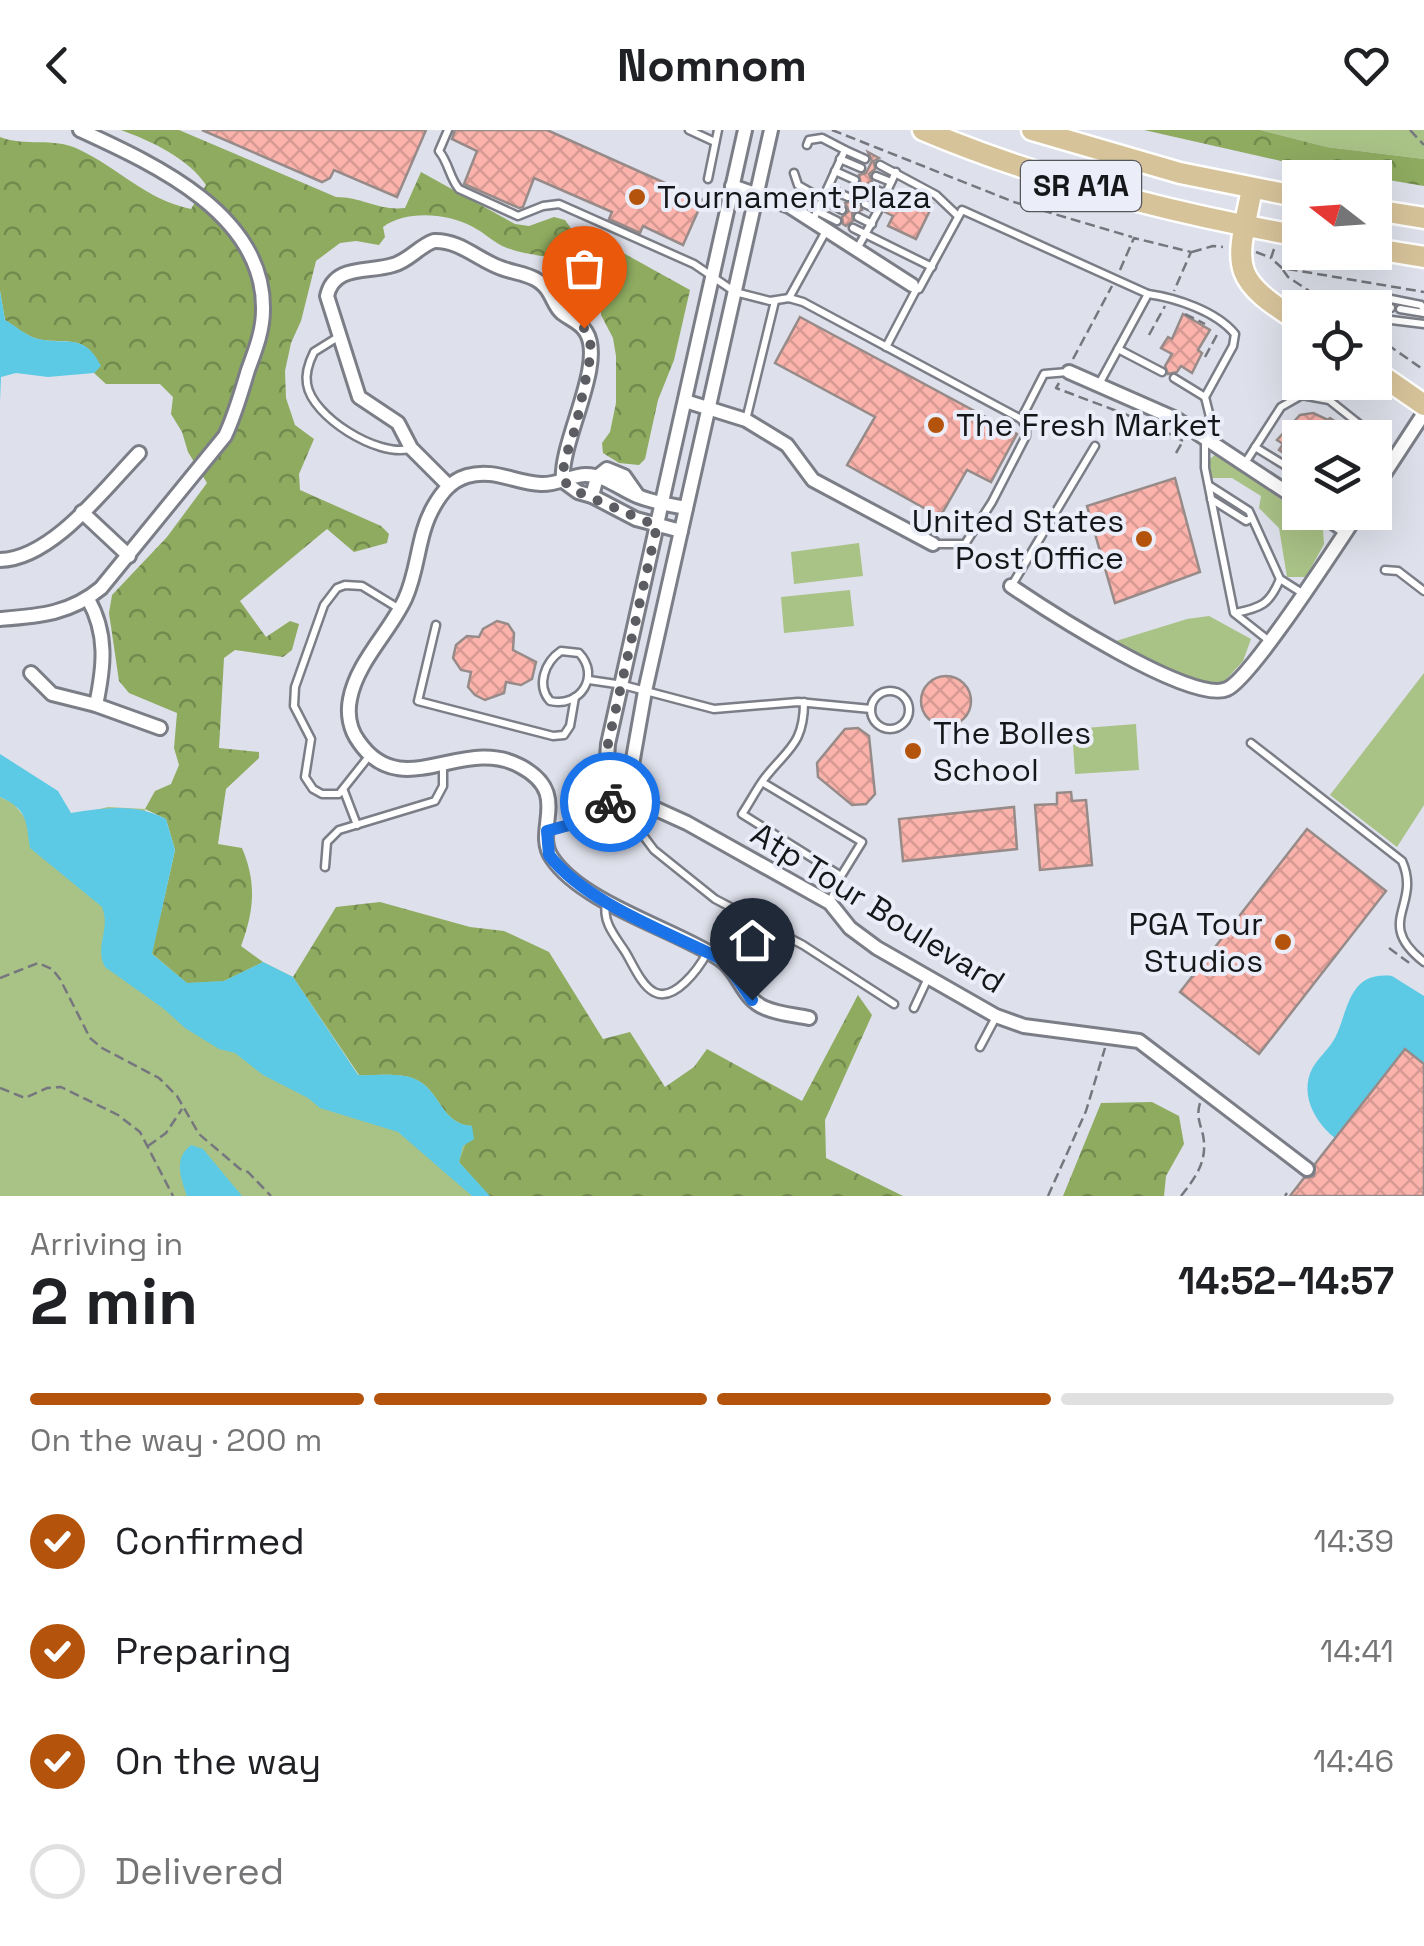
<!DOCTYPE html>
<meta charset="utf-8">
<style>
body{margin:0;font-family:"Space Grotesk",sans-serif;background:#f2f2f2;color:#202124;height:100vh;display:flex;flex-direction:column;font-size:38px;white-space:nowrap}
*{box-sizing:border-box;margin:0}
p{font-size:32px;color:#757577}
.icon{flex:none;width:55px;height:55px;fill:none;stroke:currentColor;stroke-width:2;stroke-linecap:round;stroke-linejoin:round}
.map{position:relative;height:1066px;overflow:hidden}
.side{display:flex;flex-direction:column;background:#fff;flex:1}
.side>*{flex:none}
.needle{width:65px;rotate:287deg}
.buttons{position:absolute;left:1282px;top:30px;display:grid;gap:20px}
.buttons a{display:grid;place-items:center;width:110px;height:110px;border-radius:0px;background:#fff;box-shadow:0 10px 40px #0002;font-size:50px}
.pin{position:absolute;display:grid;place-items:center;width:85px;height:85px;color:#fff;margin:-102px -42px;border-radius:50% 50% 50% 0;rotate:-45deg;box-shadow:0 0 10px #0007}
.pin .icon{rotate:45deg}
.courier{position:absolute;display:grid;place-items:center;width:100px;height:100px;margin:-50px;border:8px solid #1a73e8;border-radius:50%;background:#fff;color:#222;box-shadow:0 2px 12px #0007}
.headline em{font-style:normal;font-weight:700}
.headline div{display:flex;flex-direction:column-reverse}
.headline{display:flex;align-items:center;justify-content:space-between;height:170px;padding:0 30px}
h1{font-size:65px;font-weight:700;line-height:75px}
.bar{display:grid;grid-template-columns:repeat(4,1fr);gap:15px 10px;align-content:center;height:120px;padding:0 30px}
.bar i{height:12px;border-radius:8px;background:#e0e0e0}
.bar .selected{background:#b3530c}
.bar p{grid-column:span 4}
ol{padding:0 30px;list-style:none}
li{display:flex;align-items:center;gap:30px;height:110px}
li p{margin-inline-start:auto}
li .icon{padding:10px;border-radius:50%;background:#b3530c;color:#fff;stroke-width:4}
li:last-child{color:#757577}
li i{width:55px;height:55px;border:5px solid #e0e0e0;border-radius:50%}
header{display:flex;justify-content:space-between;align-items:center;height:130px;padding:0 30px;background:#fff;font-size:45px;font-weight:700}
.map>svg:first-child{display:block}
</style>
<header><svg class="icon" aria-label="back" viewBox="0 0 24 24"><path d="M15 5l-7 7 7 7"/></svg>Nomnom<svg class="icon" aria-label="heart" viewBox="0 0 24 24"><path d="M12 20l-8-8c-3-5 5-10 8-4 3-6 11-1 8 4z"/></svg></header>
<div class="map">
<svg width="1424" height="1066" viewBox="0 0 1424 1066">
<defs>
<pattern id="forest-crowns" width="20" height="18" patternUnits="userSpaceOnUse" patternTransform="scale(2.5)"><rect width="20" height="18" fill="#8eab60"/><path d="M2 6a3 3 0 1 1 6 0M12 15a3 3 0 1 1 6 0" fill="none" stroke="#738a4e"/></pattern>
<pattern id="building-cross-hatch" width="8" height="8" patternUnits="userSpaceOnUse" patternTransform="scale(2.5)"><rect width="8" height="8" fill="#fbb3ab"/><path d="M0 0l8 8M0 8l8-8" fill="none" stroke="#d69993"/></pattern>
</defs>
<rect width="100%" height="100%" fill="#dee0eb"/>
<g fill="#a9c286">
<polygon points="1260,0 1424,0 1424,29 1327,17"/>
<polygon points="1216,324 1323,399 1324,414 1306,447 1287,447 1279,398 1259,378 1261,366 1232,348 1203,348 1205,333"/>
<polygon points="859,413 863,446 794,454 791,422"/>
<polygon points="850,460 854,496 784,503 781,467"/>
<path d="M1209,486L1251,509L1243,531L1223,553C1175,558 1155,537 1116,511L1187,489Z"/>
<polygon points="1424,543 1424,675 1397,717 1330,665"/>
<polygon points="1136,594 1139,640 1075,644 1072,599"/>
<path d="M0,667L13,673L31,695L108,677L145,679L162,769L159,802L224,851L263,832L293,847L358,945C375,946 402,942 417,950C441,962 441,994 472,996L474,1009L459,1032L490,1066H0Z"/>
</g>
<g fill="url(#forest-crowns)">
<path d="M121,0H179L336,67C363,67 378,81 405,78L421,42L515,94L529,96L554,87L565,90L578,108L616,119L690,160L674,230L658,270L645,329L639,335L619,333L603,323L602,313L610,302L616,273V226L613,208L601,185L599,140C569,125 536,129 507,118C494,113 485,103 473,97C447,83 406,80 383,97L385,107L379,115L356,111L340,113L316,131L301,191L291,213L285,241L286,268L295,295L314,309L299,344L300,360L381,396L389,404L387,413L354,422L327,399L240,471L266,507L290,491L299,494L292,520L283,527L235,520L224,528L219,618L259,622V628L226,659L218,714L242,718C257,753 254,781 241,816L263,832L224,851L187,853L152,823L175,720L166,689L145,679L155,661L171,654L179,635L174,618L177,583L129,563L119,551L109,483L112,465L167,407L207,353L188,322L182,302L171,284L173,267L160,254H106L94,243L100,235C82,199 61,218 32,207C23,203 13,195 5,190L0,161V7C26,17 53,7 78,19C119,38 146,70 191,79L206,55C188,28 151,11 121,0Z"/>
<polygon points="1144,0 1260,0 1327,17 1424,29 1424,56 1299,35"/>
<path d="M380,772L470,797L504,801L549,822L603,909L630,902L665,957L694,937L707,919L802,971L858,865L872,885L825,990L826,1028L903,1066H489L459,1032L472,996C441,994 441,962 417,950C402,942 375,946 359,945L293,847L336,777Z"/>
<polygon points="1152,972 1179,986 1184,1014 1166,1046 1164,1066 1063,1066 1101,973"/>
</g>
<g fill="#5dcae5">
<path d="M0,161L5,190C14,195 23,203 32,207C62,218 83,199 101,236L94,243L48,247L16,243L1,247L0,271Z"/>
<path d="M0,624L58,661L71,683C105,678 134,673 166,689L175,720L152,824L187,853L224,851L263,832L293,847L358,945C375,946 402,942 417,950C441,962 441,994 472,996L474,1009L463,1016L459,1032L490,1066H472L398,1002L320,978L308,968L263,945L235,923L219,919L185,898L164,879L105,837C94,817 111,799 102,777L30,718C26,692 28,679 0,667Z"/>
<path d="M1392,846L1424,866V934L1405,920L1335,1008C1316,993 1299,965 1312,939C1318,928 1329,919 1335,908C1349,880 1348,841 1392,846Z"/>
<path d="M191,1015L203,1019L242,1066H187C181,1048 173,1029 191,1015Z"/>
</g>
<g fill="url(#building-cross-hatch)" stroke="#978b89" stroke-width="2.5">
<polygon points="202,0 426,0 397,67 334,40 330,48 322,52"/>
<polygon points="455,0 547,0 703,70 683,115 643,96 640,103 609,89 612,82 534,48 523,77 519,78 464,54 477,21 452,9"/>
<polygon points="868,22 879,28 874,31 875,39 869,44 872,51 865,56 867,63 883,72 891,68 900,72 905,61 933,74 916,109 888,96 893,86 885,82 883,74 867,67 859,70 862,80 852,83 853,91 846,96 843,94 842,87 849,81 845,73 855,69 851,61 852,56 861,54 859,45 866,43 872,31"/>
<polygon points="1183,184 1210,200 1198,220 1202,223 1192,243 1181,236 1177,242 1168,244 1165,236 1172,224 1161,218 1168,207 1172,209"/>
<polygon points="800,187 1017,304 991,352 967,340 940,387 847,335 875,287 775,233"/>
<polygon points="1313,283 1328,290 1330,288 1345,298 1351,308 1300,308 1300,351 1288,343 1293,337 1291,328 1279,320 1283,314 1277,310 1300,285"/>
<polygon points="1175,348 1200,442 1115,473 1087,376"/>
<polygon points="497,491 508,494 514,503 513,520 536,532 532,549 521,555 506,552 504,563 485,570 475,565 468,557 471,542 461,540 453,528 456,515 467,506 479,507 483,499"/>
<circle cx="946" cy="571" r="25"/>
<polygon points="858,598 869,606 875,664 866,674 852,675 818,647 817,633 845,599"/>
<polygon points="1071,662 1072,671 1086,670 1092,735 1040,740 1035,675 1057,674 1057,663"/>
<polygon points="1014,677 1017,719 903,731 899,689"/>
<polygon points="1307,699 1386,761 1259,924 1180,862"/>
<polygon points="1405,919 1424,934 1424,1066 1290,1066 1304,1048 1314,1046 1315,1034"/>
</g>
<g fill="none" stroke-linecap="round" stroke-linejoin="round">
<g stroke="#7c7e87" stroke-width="11">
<g id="lane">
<path d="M448,0L439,21C449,33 449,47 459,59L518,86L543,76L559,74L694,134L735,162L770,171L789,168L803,172L1021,289L1044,244L1068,242"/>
<polyline points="689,0 715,12"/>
<polyline points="807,15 809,10 822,8 845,20"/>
<polyline points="840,29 861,38"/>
<polyline points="880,35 936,65 958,86"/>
<polyline points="835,41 855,50"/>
<polyline points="794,43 798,55 842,80"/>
<polyline points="876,46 891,52"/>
<polyline points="708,49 718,0"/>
<polyline points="828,58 848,67"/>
<polyline points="872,58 886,64"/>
<polyline points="885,65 896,42"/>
<polyline points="865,74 878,80"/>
<polyline points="817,81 837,91"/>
<polyline points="858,87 872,94"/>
<polyline points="813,90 845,20 865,29"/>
<polyline points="853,98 932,137"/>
<polyline points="857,119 879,79"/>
<polyline points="919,159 962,80 1148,164 1098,256"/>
<path d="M1148,164C1176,168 1216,181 1235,204L1233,216L1205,267L1211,291L1205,306V338L1234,483L1268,510"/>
<polyline points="789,168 826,101"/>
<polyline points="1375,176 1391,178"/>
<polyline points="1375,179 1381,167 1421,175 1424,180"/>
<polyline points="1400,179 1424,183"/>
<polyline points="1375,188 1424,194"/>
<path d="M338,207L314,222C309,232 305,243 307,254C312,287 378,327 409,319"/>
<polyline points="886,217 917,158"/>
<polyline points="1118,219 1162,242"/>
<polyline points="1174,248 1205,267"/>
<polyline points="746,290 775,171"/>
<polyline points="1255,317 1286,336"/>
<polyline points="1245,333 1281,277 1302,265 1329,270 1368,301 1370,308"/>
<polyline points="1210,356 1249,381 1280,449 1302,463"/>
<polyline points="1211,369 1246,391 1252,388"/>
<polyline points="934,414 965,414 992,372 1026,306 1026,296 1021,289"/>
<polyline points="1385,440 1398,441 1424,461"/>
<polyline points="1012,455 1095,316"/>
<path d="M1235,483C1261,478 1270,474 1280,449"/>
<polyline points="436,495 418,571 553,606 564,605 570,596 575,567"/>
<path d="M561,521L579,523C601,546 580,578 550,571C536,555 545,532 561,521Z"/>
<polyline points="589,550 623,555 714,579 798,572 871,579"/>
<circle cx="890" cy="580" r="19"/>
<path d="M1251,613L1402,731C1422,776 1373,792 1424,832"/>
<polyline points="370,625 339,664 322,664 313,659 305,647 311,609 294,576 295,557 324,475 337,458 345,455 362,456 398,478"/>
<path d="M762,652L862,712L841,746L742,684C750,672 756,660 764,649C787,619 804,615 804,572"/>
<polyline points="344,661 357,695"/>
<polyline points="547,701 624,680 654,720 715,769 803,815 894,874"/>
<polyline points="325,737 327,712 339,700 435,671 443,656 443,633"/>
<polyline points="830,772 841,746"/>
<path d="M606,773C602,793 616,807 626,823C633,835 642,856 654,862C674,873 699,838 707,823"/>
<polyline points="914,878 928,848"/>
<polyline points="980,917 996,887"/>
</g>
</g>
<g stroke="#7c7e87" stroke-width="18">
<g id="street">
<polyline points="732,56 789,76 912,155"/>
<polyline points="1069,242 1176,289 1300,371"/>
<polyline points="685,271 746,290 787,315 813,350 933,414"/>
<polyline points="563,351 578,362 592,366 636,389 681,401"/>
<path d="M449,356L411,318L398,293L359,267L327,166C334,134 368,143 393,135C409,131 419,116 434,111C461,110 480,132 504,139C522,145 540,145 550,164C554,171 556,178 562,183C571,190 580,192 586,202C606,234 559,313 563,351"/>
<polyline points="1375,358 1424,283"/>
<polyline points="592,366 597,347 607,339 624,346 638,366"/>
<path d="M686,378C669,375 651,372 635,365C619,358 604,345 586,345C571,345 557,355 541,354C515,353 494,338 467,346C451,351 442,362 434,376C417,405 419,439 405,469C389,503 357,532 350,569C347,584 350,600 359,612C402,674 463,605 520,636C573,664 532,699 552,728C583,774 675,799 720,829C740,842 741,868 765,878C779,884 795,885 809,888"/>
<polyline points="82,382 129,426"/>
<polyline points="1318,382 1346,401"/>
<path d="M0,430C52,429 105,358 139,323"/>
<path d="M1011,456C1045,479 1192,575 1227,559C1251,549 1338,413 1359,382"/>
<path d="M88,469C108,504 104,537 96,575"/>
<path d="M0,489C39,486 70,484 101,458L225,306C235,285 241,263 248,240C255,221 263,201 263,180C265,84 154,34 80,0"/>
<polyline points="31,543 52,564 96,575 160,598"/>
<polyline points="624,680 636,674 645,674 687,693 830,773 850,798 877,818 996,886 1024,896 1139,911 1307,1039"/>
<polyline points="624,680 614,677 605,657 608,614 745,0"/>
<polyline points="624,680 645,561 771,0"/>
</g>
</g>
<g stroke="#fff" stroke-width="25">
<g id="primary">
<path d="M923,0C1044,51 1171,83 1300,106"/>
<polyline points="1032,0 1180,43 1300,67"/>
<path d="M1252,59C1236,138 1228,147 1300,192"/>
<polyline points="1375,80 1424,88"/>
<polyline points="1375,119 1424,127"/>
<polyline points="1375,241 1424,275"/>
</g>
</g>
<g stroke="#76777e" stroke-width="2.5" stroke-dasharray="10 5" stroke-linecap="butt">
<polyline points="832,0 1014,72 1132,107"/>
<polyline points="1410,0 1424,15"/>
<polyline points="1274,119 1271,128 1282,138 1424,162"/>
<polyline points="1192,122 1213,116 1223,117"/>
<polyline points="1256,122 1271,128"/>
<polyline points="1120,140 1134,108 1191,122 1174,161"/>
<polyline points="1283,140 1288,147 1335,178"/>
<polyline points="1185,184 1205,194"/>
<polyline points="1149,205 1165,176"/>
<polyline points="1375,206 1424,240"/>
<polyline points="1205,227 1218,203"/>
<polyline points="1073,229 1112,156"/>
<polyline points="1059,253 1056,258 1151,294 1183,311"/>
<polyline points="1176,323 1183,311"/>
<polyline points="1389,818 1412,835"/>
<polyline points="0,848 38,833 52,839 60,849 90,908 102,918 159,948 177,966 199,1004 240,1039 248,1042 271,1066"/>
<polyline points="0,958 25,968 47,958 61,957 118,985 140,1002 173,1066"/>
<polyline points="148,1016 166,1003 182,979"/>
<polyline points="1048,1066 1086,981 1105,918"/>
<path d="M1181,1066C1196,1047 1208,1031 1203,1005C1200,993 1196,986 1200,973"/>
<polyline points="1285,1066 1287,1063"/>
</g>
<use href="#lane" stroke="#fff" stroke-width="6"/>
<use href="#street" stroke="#fff" stroke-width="12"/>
<use href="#primary" stroke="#d7c39a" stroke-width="20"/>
</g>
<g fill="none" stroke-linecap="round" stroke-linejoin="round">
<path stroke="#5c5d63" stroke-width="10" stroke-dasharray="0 18" d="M584,198L592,219L576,296L564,332L563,351L578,362L657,396L608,614C605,634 602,652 610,672"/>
<path stroke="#1a73e8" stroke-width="12" d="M610,672L614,677L624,680L547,701L549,725C586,773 665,801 719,828L728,835L752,870"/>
</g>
<g fill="#b3530c" stroke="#ebedf8" stroke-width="4">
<circle cx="637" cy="67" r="10"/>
<circle cx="936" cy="295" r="10"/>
<circle cx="1144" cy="409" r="10"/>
<circle cx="913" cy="621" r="10"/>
<circle cx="1283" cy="812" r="10"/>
</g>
<g text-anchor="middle" stroke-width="8" stroke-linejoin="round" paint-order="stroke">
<rect fill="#ebedf8" stroke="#56575d" stroke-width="2.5" x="1021" y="31" width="120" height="50" rx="8"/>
<g font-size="30" font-weight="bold" fill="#16171a">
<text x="1081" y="66">SR A1A</text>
</g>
<g font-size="32" fill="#16171a" stroke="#ebedf8" text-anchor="start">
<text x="657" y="78">Tournament Plaza</text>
<text x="956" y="306">The Fresh Market</text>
<text x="1124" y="402" text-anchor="end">United States<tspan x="1124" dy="37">Post Office</tspan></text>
<text x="933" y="614">The Bolles<tspan x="933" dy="37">School</tspan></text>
<text x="1263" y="805" text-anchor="end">PGA Tour<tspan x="1263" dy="37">Studios</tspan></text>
</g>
<g font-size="32" fill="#16171a" stroke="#ebedf8">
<text transform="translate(878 778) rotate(32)" y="11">Atp Tour Boulevard</text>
</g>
</g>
</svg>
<div class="buttons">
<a><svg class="needle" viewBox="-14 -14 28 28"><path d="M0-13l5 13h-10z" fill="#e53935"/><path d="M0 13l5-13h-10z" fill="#757577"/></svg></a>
<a><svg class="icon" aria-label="locate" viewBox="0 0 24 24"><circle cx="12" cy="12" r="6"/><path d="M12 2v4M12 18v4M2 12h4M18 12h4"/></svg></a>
<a><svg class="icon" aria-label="layers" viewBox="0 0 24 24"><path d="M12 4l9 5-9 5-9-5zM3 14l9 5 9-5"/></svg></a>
</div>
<div class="pin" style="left:584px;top:198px;background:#ea580c"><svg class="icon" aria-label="bag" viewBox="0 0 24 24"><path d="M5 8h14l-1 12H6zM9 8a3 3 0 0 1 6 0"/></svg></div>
<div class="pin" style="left:752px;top:870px;background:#1f2937"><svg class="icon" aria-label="home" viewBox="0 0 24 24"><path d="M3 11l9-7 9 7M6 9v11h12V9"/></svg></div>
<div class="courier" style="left:610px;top:672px"><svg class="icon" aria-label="bike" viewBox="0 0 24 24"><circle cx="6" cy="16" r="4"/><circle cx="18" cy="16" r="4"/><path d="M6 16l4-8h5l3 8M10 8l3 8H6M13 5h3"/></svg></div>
</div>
<section class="side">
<div class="headline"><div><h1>2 min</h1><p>Arriving in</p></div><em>14:52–14:57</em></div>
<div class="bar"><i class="selected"></i><i class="selected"></i><i class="selected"></i><i></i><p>On the way · 200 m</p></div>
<ol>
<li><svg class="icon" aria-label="check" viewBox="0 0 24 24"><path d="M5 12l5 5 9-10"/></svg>Confirmed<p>14:39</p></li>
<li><svg class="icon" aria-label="check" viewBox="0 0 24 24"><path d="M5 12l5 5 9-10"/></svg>Preparing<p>14:41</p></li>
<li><svg class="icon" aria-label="check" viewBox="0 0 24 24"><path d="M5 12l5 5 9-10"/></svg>On the way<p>14:46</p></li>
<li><i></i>Delivered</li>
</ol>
</section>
